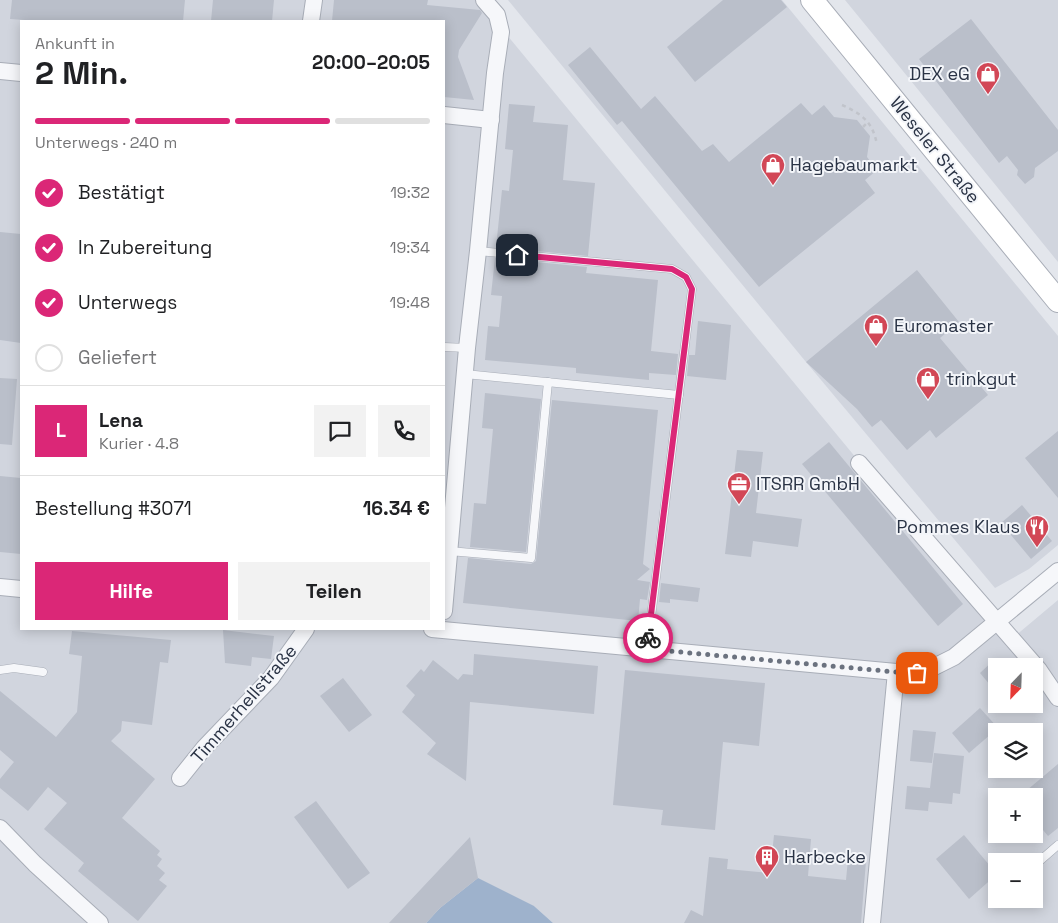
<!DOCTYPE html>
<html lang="de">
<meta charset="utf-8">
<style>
body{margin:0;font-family:"Space Grotesk",sans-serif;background:#f2f2f2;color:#202124;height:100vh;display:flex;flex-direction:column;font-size:19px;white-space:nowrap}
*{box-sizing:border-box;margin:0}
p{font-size:16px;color:#757577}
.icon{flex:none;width:28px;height:28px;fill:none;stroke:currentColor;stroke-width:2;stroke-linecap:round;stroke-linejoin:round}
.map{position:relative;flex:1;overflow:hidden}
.side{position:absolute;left:20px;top:20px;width:425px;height:610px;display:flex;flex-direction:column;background:#fff;border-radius:0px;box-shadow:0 2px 12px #0003}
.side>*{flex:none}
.needle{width:32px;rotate:203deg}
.tools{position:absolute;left:988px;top:658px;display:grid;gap:10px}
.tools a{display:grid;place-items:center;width:55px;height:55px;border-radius:0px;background:#fff;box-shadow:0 2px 12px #0003;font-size:25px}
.pin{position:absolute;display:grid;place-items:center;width:42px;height:42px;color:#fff;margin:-21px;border-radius:10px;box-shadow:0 2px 8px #0006}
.courier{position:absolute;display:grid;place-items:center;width:50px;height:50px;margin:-25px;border:4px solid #db2777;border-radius:50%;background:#fff;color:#222;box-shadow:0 1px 6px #0007}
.headline em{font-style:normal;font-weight:800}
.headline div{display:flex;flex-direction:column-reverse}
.headline{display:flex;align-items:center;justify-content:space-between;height:85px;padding:0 15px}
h1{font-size:32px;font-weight:800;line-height:38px}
.bar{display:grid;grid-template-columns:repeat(4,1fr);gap:8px 5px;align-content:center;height:60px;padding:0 15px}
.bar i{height:6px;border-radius:4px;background:#e0e0e0}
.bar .on{background:#db2777}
.bar p{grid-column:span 4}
.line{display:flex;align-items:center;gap:12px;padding:0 15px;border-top:1px solid #e0e0e0}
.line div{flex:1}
.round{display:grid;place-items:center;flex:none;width:52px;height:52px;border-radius:0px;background:#f2f2f2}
ol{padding:0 15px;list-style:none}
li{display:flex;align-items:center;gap:15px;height:55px}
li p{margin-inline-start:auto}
li .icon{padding:5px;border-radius:50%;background:#db2777;color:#fff;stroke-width:4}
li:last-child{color:#757577}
li i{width:28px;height:28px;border:2px solid #e0e0e0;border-radius:50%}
.primary-button{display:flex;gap:10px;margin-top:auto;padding:10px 15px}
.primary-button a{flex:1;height:58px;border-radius:0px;background:#db2777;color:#fff;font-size:20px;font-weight:800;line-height:58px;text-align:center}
.primary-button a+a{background:#f2f2f2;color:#202124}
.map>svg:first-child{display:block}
</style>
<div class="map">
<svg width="1058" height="923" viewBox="0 0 1058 923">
<rect width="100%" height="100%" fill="#e3e6ec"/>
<g fill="#d1d5de" fill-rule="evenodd">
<path d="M0,0H478L1008,642L1058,600V923H553L534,906L440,908L426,923H0ZM21,21H444V629H21ZM996,666H1034V704H996ZM996,731H1034V769H996ZM996,796H1034V834H996ZM996,861H1034V899H996Z"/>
<polygon points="508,0 782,0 1058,336 1058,545 1029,569 995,588 806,362"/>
<polygon points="845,0 1058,0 1058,262 881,44"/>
</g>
<polygon fill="#9eb2cc" points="478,878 534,906 553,923 426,923 440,908"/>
<g fill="#babfca">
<polygon points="12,0 185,0 183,21 38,21 10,19"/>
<polygon points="213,0 274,0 272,21 211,21"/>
<polygon points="334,0 428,0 427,5 480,10 482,13 459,50 458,57 474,100 444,97 444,21 332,21"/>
<polygon points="723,0 781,0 787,7 695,82 667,47"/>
<polygon points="971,19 1058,130 1058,151 1035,168 1034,177 1025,184 1017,175 1018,170 1007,156 999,163 919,59"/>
<polygon points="590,47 641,109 655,96 702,151 713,144 729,162 801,103 812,115 824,105 834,117 857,120 870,136 867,157 877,170 865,180 875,193 759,287 622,121 617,125 568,65"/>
<polygon points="509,104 535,106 533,122 568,125 563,180 595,183 588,256 496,247 502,190 509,191 513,150 505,149"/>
<polygon points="0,232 21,234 21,343 0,340"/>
<polygon points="495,258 587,267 586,273 658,280 651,351 678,354 676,375 649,373 649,380 576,373 576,368 485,360 488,326 499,327 502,296 491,295"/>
<polygon points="917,270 959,322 940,338 988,395 936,438 930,430 907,450 881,420 872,427 857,409 806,362"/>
<polygon points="698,321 731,325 726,380 687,376 689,355 695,355"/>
<polygon points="0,378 17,379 12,445 0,444"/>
<polygon points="485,393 541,399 526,552 470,547 474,503 486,504 493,429 482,428"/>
<polygon points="552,400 658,410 643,564 650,569 637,580 650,582 647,600 640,599 638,621 463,603 468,558 531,564 536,561"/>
<polygon points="1058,431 1058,498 1025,458"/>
<polygon points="829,442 963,604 938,626 802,464"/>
<polygon points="737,450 763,452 756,513 802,519 798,547 753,541 751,557 725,554"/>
<polygon points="0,476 21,478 21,554 0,552"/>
<polygon points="1022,505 1052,541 1031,559 1001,523"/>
<polygon points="661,583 700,588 698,602 670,599 670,603 659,602"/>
<polygon points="223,630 274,636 271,659 252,657 251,666 225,663"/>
<polygon points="72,631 171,640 168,663 160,662 152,725 122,721 121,731 111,741 155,779 122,818 160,851 157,855 162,859 157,866 165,873 159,880 167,886 138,921 78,871 84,863 44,829 67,803 48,787 28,811 0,788 0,779 14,762 0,750 0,691 56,737 77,712 82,656 69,654"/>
<polygon points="474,654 598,666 594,714 470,702 466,781 427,754 436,743 402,712 415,695 406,686 421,669 424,672 433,660 458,680 463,674 473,675"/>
<polygon points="996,658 996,692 980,673"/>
<polygon points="625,670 765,683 759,746 723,742 715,830 661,825 663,810 613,805"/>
<polygon points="343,678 372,715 349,732 320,696"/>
<polygon points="980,708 998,728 969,753 952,733"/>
<polygon points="913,730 936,732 932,763 910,761"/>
<polygon points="934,753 964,756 960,794 953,793 952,804 929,802 928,811 905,809 907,786 930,788"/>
<polygon points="1058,764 1058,828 1048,836 1034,819 1034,796 1020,796"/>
<polygon points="316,801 370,873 348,889 294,817"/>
<polygon points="774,835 811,839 808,876 846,880 848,859 866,861 861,923 684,923 691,910 703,916 709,857 728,859 727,869 770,873"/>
<polygon points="964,835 996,873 996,875 969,899 936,859"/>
<polygon points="470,837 478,878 440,908 426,923 389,923"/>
</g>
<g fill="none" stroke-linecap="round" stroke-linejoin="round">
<g stroke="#a8adb7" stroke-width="9">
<g id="lane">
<polyline points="478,251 672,269 686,277 692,289 647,649"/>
<polyline points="444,347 467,348"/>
<polyline points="465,374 679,395"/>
<polyline points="449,551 531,558 548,382"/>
<polyline points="0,670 14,668 43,672"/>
<polyline points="1035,865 1058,845"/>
</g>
</g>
<g stroke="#a8adb7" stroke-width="18">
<g id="street">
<polyline points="311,21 314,0"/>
<polyline points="0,71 21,73"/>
<polyline points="444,115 491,120"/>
<polyline points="859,463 1039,670 1058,698"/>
<polyline points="0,587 21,589"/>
<polyline points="444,611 467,348 478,251 495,73 501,32 497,15 484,0"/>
<polyline points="432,629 896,672 917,673 934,667 954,657 1058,571"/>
<polyline points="180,778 204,748 271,678 306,629"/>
<polyline points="0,828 35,864 100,923"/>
<polyline points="872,923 896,672"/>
</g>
</g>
<g stroke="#a8adb7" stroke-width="24">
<polyline id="secondary" points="812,0 1058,301"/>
</g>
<g stroke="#c1c4cb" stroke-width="2.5" stroke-dasharray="4 4" stroke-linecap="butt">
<path d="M842,105C862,114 873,122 877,145"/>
<polyline points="863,127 867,123"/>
</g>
<use href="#lane" stroke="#f6f7fa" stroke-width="8"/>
<use href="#street" stroke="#f6f7fa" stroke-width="16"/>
<use href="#secondary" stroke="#fff" stroke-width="22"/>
</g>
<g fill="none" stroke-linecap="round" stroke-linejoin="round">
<polyline stroke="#6b727f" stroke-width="5" stroke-dasharray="0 9" points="648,638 647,649 896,672 917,673"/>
<polyline stroke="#db2777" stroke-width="6" points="517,255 672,269 686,277 692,289 648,638"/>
</g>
<defs>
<g id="shop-pin" transform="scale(1.25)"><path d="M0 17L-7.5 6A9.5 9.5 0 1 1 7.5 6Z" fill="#d24756" stroke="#f3f5f9"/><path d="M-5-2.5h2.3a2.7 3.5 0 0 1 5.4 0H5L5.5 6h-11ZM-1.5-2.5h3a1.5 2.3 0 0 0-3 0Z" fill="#fff"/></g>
<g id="office-pin" transform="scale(1.25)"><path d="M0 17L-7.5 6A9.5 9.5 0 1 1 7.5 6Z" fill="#d24756" stroke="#f3f5f9"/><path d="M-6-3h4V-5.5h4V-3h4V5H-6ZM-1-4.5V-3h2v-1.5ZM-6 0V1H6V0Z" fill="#fff"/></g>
<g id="restaurant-pin" transform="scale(1.25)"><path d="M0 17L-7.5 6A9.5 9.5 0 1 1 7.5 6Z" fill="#d24756" stroke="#f3f5f9"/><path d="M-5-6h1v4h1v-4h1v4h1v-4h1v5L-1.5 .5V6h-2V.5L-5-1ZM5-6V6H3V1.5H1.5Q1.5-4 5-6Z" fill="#fff"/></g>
<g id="building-pin" transform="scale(1.25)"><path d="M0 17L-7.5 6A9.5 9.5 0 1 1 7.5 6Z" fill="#d24756" stroke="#f3f5f9"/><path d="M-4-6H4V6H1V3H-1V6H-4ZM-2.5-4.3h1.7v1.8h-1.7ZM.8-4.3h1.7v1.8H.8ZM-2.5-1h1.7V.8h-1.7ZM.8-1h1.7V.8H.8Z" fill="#fff"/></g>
</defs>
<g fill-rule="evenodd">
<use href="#shop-pin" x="988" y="74"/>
<use href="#shop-pin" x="773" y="165"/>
<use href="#shop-pin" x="876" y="326"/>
<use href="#shop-pin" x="928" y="379"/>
<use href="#office-pin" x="739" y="484"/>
<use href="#restaurant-pin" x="1037" y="527"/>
<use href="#building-pin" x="767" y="857"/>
</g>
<g text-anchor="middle" stroke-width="4" stroke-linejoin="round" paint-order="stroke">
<g font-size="18" fill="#2a3345" stroke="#f3f5f9" text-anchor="start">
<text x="970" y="80" text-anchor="end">DEX eG</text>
<text x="790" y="171">Hagebaumarkt</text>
<text x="894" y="332">Euromaster</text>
<text x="946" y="385">trinkgut</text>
<text x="756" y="490">ITSRR GmbH</text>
<text x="1020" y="533" text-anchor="end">Pommes Klaus</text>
<text x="784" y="863">Harbecke</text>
</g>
<g font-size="18" fill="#2a3345" stroke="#f3f5f9">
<text transform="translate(935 150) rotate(51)" y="6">Weseler Straße</text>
<text transform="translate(244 704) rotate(-49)" y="6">Timmerhellstraße</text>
</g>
</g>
</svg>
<div class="tools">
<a><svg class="needle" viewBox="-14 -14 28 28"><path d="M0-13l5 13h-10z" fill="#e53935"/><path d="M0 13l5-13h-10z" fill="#757577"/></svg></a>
<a><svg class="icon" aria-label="layers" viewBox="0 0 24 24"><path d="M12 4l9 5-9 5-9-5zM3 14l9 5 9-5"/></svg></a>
<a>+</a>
<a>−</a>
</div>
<div class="pin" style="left:917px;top:673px;background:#ea580c"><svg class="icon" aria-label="bag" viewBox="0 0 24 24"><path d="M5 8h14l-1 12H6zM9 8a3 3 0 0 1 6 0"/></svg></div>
<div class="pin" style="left:517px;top:255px;background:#1f2937"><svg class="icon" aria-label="home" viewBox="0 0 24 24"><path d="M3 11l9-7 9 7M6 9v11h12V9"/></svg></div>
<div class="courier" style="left:648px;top:638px"><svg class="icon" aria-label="bike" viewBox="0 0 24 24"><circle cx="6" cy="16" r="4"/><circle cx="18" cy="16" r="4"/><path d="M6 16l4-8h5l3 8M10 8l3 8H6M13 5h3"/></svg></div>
<section class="side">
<div class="headline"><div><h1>2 Min.</h1><p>Ankunft in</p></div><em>20:00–20:05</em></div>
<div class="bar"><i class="on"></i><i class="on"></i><i class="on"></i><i></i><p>Unterwegs · 240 m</p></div>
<ol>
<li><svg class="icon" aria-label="check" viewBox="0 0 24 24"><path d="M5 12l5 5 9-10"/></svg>Bestätigt<p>19:32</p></li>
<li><svg class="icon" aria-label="check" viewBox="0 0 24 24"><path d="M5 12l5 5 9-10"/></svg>In Zubereitung<p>19:34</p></li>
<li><svg class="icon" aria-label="check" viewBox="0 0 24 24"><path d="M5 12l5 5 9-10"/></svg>Unterwegs<p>19:48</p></li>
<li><i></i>Geliefert</li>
</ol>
<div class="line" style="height:90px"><b class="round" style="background:#db2777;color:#fff">L</b><div><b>Lena</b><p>Kurier · 4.8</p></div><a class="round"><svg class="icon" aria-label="chat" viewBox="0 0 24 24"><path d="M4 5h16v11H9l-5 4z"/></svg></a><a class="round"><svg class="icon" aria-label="phone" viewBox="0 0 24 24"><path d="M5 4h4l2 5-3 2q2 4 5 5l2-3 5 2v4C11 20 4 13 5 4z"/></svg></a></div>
<div class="line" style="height:65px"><div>Bestellung #3071</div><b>16.34 €</b></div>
<div class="primary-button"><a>Hilfe</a><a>Teilen</a></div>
</section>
</div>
